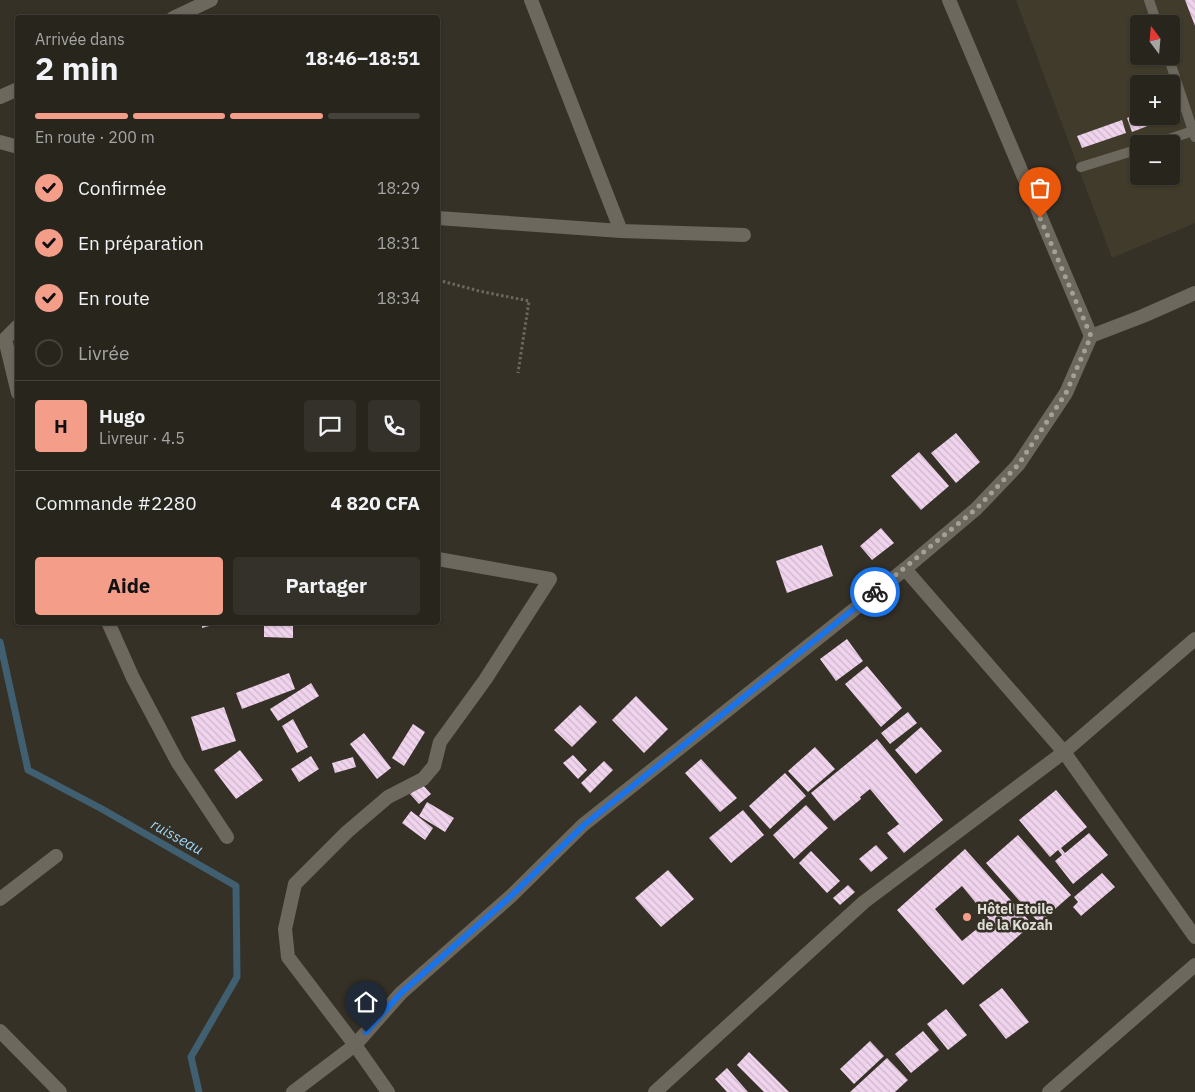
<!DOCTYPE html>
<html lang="fr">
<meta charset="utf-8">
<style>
body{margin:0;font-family:"IBM Plex Sans",sans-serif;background:#34312a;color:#f1f3f6;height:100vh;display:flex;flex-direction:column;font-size:19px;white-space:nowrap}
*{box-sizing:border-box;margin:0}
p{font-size:16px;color:#a5a5a4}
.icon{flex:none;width:28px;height:28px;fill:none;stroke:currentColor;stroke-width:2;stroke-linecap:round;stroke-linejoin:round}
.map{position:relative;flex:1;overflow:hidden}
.details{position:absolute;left:15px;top:15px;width:425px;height:610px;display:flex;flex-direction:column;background:#28251d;border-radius:5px;box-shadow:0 1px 4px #0004,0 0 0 1px #44423b}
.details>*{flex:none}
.needle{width:32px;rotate:344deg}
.fabs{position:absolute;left:1130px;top:15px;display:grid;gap:10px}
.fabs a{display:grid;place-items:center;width:50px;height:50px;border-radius:5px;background:#28251d;box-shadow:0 1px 4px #0004,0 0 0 1px #44423b;font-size:25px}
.pin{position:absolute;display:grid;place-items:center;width:42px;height:42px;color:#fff;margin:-51px -21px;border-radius:50% 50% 50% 0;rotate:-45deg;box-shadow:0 0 5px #0007}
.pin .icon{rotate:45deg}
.courier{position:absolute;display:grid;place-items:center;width:50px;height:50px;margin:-25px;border:4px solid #1a73e8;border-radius:50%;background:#fff;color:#222;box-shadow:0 1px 6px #0007}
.summary em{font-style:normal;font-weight:700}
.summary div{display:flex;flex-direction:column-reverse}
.summary{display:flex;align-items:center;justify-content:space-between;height:85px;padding:0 20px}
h1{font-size:32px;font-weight:700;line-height:38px}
.bar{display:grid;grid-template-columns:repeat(4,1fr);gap:8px 5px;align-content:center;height:60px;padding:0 20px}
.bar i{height:6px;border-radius:4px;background:#44423b}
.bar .active{background:#f49e8a}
.bar p{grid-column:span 4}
.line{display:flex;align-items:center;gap:12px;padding:0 20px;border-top:1px solid #44423b}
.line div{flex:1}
.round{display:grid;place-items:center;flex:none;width:52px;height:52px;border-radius:5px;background:#34312a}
ol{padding:0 20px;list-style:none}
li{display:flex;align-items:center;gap:15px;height:55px}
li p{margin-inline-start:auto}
li .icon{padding:5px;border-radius:50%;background:#f49e8a;color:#111;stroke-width:4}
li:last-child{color:#a5a5a4}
li i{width:28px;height:28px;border:2px solid #44423b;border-radius:50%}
.cta{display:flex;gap:10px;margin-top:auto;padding:10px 20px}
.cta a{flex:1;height:58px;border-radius:5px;background:#f49e8a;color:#111;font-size:20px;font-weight:700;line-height:58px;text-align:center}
.cta a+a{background:#34312a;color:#f1f3f6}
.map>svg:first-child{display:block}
</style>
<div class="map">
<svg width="1195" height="1092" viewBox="0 0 1195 1092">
<defs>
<pattern id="building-back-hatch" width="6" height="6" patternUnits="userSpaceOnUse" patternTransform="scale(1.25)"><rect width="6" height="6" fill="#f0d3ed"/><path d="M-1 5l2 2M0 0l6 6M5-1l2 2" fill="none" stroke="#cdb6ca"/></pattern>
</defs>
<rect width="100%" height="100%" fill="#353127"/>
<path fill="#413b2b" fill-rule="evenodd" d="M1016,0H1195V223L1112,258ZM1139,24H1171V56H1139ZM1139,84H1171V116H1139ZM1139,144H1171V176H1139Z"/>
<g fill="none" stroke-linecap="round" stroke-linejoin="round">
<polyline stroke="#405f71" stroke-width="7" points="0,642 28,770 102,809 236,886 237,977 191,1057 199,1092"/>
</g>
<g fill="url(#building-back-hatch)" fill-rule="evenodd">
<polygon points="1185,0 1195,0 1195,26"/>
<polygon points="1171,104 1176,115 1132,132 1127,118 1139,113 1139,116 1171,116"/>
<polygon points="1122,120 1126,133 1082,148 1077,136"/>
<polygon points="956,433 980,462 956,483 931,453"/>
<polygon points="919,452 949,486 921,510 891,476"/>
<polygon points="881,528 894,543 872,560 860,546"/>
<polygon points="822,545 833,576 787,593 776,561"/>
<polygon points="202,622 220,622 220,623 202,628"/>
<polygon points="264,624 293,626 293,638 264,637"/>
<polygon points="847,639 863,661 836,681 820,659"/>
<polygon points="867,666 902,708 881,727 845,684"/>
<polygon points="289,673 295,689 242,709 236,693"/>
<polygon points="311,683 319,696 278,721 270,709"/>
<polygon points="636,696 668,729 644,753 612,720"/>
<polygon points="580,705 597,722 572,747 554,730"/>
<polygon points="224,707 236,741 202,751 191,717"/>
<polygon points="908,712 917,723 890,744 881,733"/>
<polygon points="293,719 308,747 297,753 282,726"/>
<polygon points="413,724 425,732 404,766 392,758"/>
<polygon points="921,727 942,751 916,774 895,750"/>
<polygon points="364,733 391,768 377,779 350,744"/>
<polygon points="877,739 943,820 904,853 887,833 899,824 870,789 860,797 861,799 834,821 811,793"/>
<polygon points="815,747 835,769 808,792 788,771"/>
<polygon points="240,750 263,780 236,799 214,770"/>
<polygon points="573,755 587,770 578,779 563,763"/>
<polygon points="311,756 319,769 299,782 291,769"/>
<polygon points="353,757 356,767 335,773 332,763"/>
<polygon points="701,759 737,798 720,812 685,773"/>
<polygon points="604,761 613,770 590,793 581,783"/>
<polygon points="785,773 806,796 770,829 749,806"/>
<polygon points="422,784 431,794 419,804 410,794"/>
<polygon points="1056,790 1087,827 1061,848 1065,853 1089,833 1108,855 1073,884 1055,861 1062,855 1058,850 1050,857 1019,820"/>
<polygon points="427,802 454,818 445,832 419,816"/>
<polygon points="806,805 828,828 794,859 773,835"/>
<polygon points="743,810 764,835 731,863 709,838"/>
<polygon points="411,811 433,828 425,840 402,823"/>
<polygon points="1018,835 1071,895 1039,923 986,863"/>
<polygon points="876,845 888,858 871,872 859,859"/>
<path d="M965,849L1032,924L963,985L897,910ZM962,886L989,919L962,941L935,909Z"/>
<polygon points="811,851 840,881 827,893 799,863"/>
<polygon points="668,870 694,899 661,927 635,898"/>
<polygon points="1102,873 1115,887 1081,916 1073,907 1078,902 1074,897"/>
<polygon points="848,885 855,892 840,905 833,898"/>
<polygon points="1002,988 1029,1022 1006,1039 979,1005"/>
<polygon points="946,1009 967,1035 948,1050 927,1024"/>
<polygon points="923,1031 939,1050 911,1073 895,1054"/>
<polygon points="870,1041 884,1056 854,1084 840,1069"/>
<polygon points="749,1052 789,1092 764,1092 737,1065"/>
<polygon points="887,1058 908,1080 895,1092 850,1092"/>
<polygon points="727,1068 748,1092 727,1092 715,1079"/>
</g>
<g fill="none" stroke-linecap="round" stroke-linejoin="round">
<polyline stroke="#6c6860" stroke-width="3" stroke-dasharray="2.5 2.5" stroke-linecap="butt" points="438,280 479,291 529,301 518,373"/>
<g stroke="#6c685d" stroke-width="10">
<polyline points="1149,0 1157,24"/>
<polyline points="1168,56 1195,137"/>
<polyline points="1154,144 1193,131"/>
<polyline points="1081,167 1139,149"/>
</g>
<g stroke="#6c685d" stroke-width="14">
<polyline points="531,0 621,231 744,235"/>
<polyline points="949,0 1091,336"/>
<polyline points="173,18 211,0"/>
<polyline points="0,97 18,89"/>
<polyline points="0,142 18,147"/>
<polyline points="438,218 621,231"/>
<polyline points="18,326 5,339 18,393"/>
<polyline points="905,569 1064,752 1195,937"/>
<polyline points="108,622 133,678 178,763 227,837"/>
<polyline points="0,899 56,856"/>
<polyline points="0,1031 60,1092"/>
<polyline points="293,1092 355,1045 401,993 511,896 583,825 905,569 976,509 1018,465 1066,393 1091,336 1143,316 1195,293"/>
<polyline points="388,1092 355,1045 288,957 285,929 295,884 347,832 388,797 423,779 434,766 440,742 485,680 550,579 438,559"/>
<polyline points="655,1092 864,902 1064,752 1195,639"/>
<polyline points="1049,1092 1195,965"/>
</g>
</g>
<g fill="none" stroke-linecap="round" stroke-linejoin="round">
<polyline stroke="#a4a099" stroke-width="5" stroke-dasharray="0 9" points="875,592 976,509 1018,465 1066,393 1091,336 1040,218"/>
<polyline stroke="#1a73e8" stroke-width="6" points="366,1032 401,993 511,896 584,825 875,592"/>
</g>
<circle fill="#f49e8a" stroke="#353127" stroke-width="2" cx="967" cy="917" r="5"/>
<g text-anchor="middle" stroke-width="5" stroke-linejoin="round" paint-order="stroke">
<g font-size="14" font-weight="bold" fill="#dfdcd6" stroke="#353127" text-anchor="start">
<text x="977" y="914">Hôtel Etoile<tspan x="977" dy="16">de la Kozah</tspan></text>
</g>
<g font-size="15" font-style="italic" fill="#9cd6f9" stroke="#353127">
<text transform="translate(177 837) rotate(29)" y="5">ruisseau</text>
</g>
</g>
</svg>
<div class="fabs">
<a><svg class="needle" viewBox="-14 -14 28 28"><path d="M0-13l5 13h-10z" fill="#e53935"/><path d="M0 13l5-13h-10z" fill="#a5a5a4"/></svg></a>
<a>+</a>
<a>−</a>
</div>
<div class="pin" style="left:1040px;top:218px;background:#ea580c"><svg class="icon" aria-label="bag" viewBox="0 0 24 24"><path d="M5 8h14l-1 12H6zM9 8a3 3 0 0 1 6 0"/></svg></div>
<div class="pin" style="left:366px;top:1032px;background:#1f2937"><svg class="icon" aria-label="home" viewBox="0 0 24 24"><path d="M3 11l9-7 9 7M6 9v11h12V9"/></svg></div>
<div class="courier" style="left:875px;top:592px"><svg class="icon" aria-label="bike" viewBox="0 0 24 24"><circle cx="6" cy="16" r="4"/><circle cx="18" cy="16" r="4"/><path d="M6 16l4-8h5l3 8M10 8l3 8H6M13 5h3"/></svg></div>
<section class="details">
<div class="summary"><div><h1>2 min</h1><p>Arrivée dans</p></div><em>18:46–18:51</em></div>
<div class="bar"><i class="active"></i><i class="active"></i><i class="active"></i><i></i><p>En route · 200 m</p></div>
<ol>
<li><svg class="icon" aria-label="check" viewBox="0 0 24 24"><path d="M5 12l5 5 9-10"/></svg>Confirmée<p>18:29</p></li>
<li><svg class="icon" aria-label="check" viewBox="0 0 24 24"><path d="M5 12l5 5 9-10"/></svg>En préparation<p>18:31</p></li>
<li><svg class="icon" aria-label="check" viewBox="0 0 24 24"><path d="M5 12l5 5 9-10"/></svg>En route<p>18:34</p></li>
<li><i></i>Livrée</li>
</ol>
<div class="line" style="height:90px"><b class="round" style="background:#f49e8a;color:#111">H</b><div><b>Hugo</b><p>Livreur · 4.5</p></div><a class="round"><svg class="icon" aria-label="chat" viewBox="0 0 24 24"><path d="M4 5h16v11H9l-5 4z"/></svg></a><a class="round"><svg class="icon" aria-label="phone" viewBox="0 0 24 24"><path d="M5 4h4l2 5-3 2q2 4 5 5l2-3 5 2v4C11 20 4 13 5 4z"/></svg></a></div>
<div class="line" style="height:65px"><div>Commande #2280</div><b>4 820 CFA</b></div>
<div class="cta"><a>Aide</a><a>Partager</a></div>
</section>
</div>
